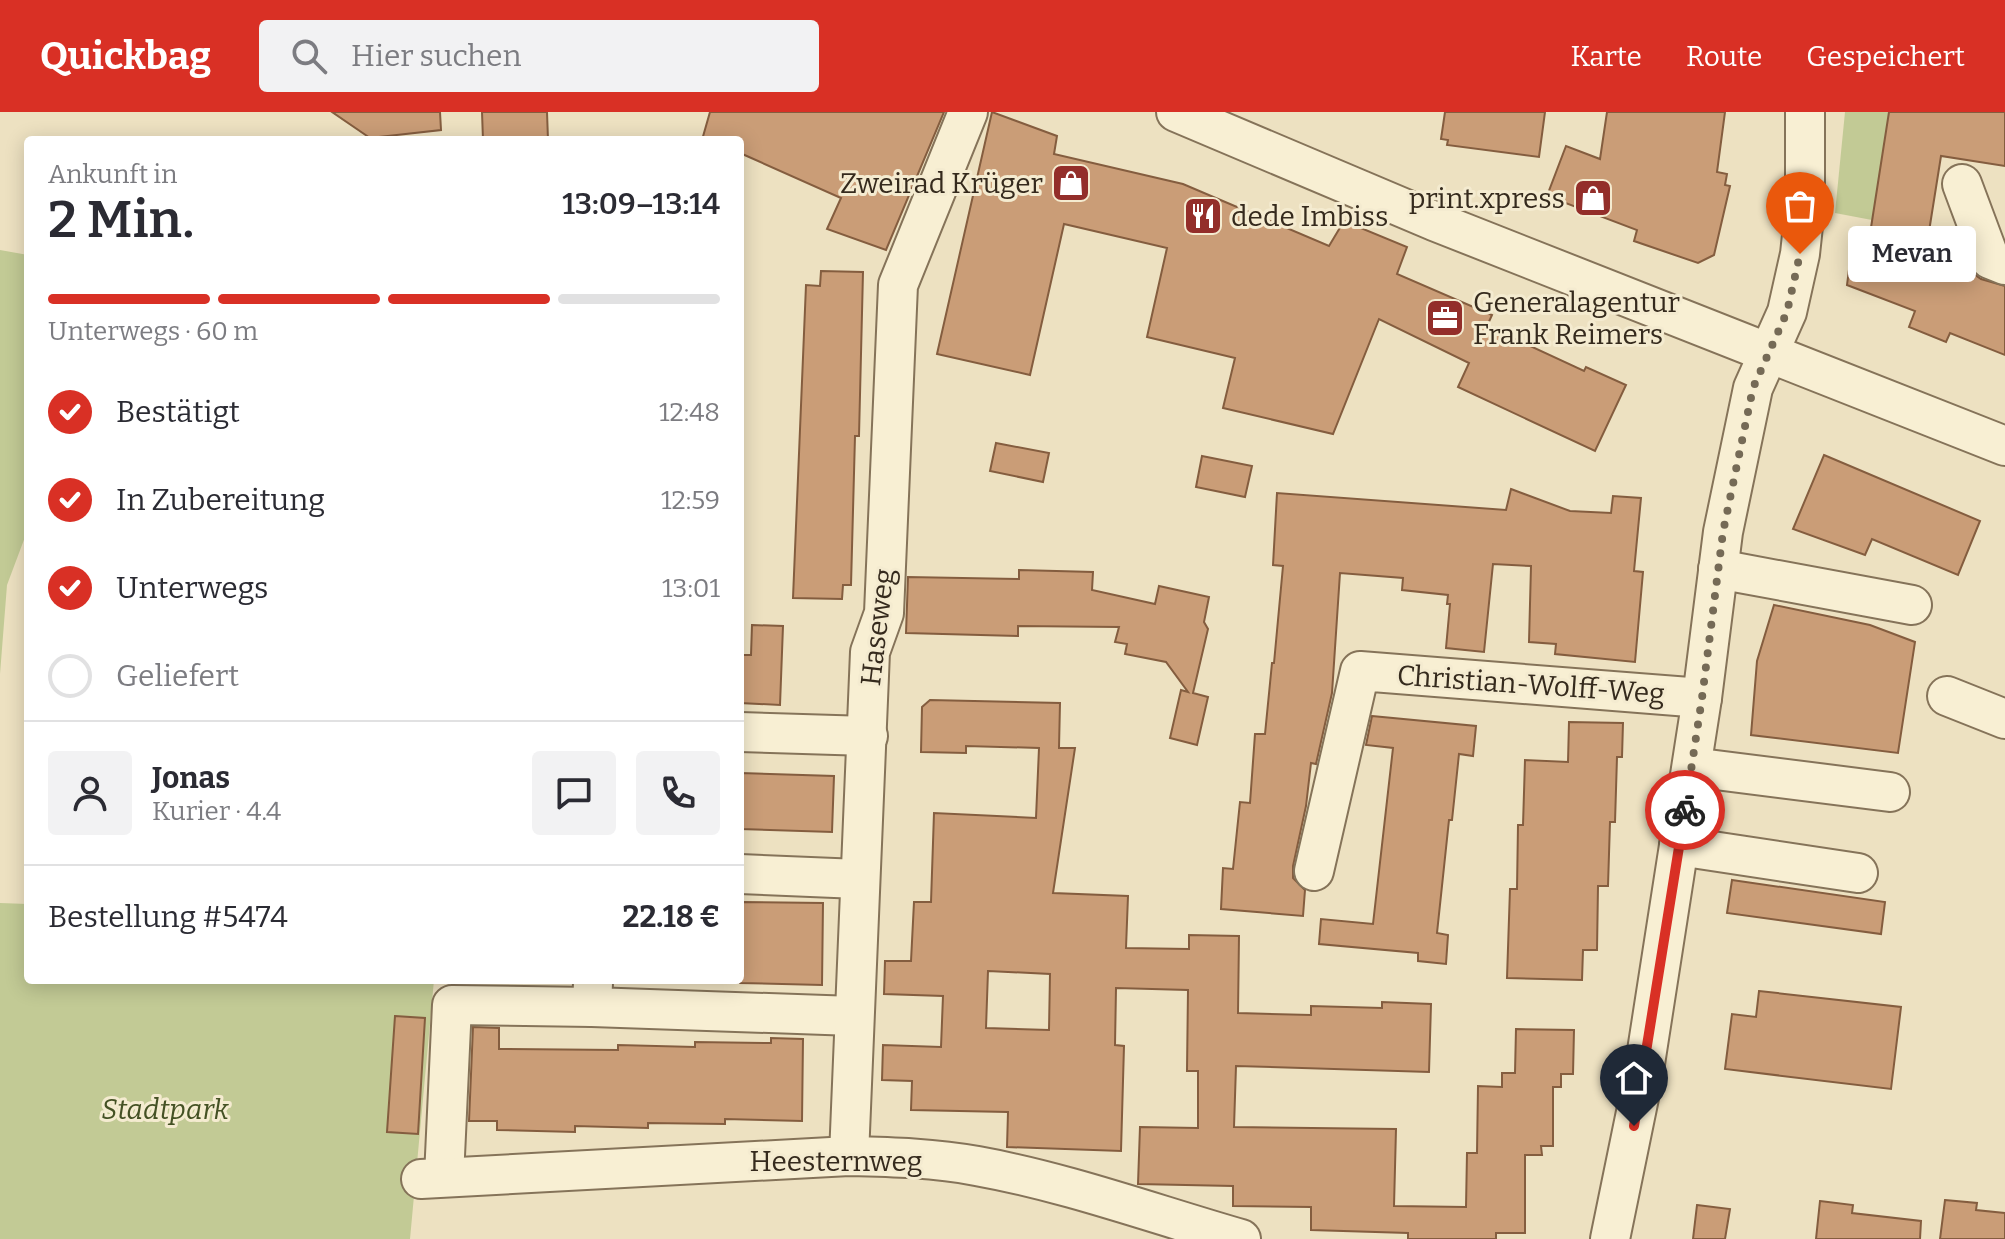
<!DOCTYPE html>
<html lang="de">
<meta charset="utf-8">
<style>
body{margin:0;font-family:Bitter,serif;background:#f2f2f3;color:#2b2b33;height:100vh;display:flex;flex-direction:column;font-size:30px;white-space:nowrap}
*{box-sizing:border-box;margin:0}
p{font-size:26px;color:#7c7c81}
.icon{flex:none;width:44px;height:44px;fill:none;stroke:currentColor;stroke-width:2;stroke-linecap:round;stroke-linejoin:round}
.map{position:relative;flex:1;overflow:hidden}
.panel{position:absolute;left:24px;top:24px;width:720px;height:848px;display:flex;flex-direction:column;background:#fff;border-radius:8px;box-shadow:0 4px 20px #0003}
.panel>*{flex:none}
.pin{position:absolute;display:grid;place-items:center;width:68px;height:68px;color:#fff;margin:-82px -34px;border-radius:50% 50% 50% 0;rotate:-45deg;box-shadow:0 0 8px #0007}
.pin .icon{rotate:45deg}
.courier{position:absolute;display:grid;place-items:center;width:80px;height:80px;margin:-40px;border:6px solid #d93025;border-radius:50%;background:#fff;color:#222;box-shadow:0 2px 10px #0007}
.bubble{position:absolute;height:56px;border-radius:8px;background:#fff;box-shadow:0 4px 20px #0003;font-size:26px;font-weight:600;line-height:56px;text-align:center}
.overview em{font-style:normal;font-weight:600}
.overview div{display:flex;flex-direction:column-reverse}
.overview{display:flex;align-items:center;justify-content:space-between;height:136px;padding:0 24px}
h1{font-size:52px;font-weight:600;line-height:60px}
.bar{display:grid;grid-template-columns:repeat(4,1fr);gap:12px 8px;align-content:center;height:96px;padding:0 24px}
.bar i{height:10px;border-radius:6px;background:#e1e1e2}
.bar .selected{background:#d93025}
.bar p{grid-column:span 4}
.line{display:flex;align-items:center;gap:20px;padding:0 24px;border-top:2px solid #e1e1e2}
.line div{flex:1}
.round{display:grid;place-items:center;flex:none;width:84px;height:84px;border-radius:8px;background:#f2f2f3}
ol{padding:0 24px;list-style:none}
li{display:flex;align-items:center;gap:24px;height:88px}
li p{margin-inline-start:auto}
li .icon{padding:8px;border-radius:50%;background:#d93025;color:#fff;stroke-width:4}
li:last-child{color:#7c7c81}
li i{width:44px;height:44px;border:4px solid #e1e1e2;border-radius:50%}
header{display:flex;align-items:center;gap:48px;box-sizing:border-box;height:112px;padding:0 40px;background:#d93025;color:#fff}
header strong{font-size:38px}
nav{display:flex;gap:44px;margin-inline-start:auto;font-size:28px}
.search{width:560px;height:72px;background:#f2f2f3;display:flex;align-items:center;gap:20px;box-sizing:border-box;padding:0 28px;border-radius:8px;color:#7c7c81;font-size:30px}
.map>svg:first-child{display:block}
</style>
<header>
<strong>Quickbag</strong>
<div class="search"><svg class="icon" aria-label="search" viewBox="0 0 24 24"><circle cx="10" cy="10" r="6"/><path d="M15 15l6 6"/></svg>Hier suchen</div>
<nav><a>Karte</a><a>Route</a><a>Gespeichert</a></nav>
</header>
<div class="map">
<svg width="2005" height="1127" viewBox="0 0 2005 1127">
<rect width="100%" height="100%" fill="#ede1c1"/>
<g fill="#c2ca95">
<polygon points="1845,0 1889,0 1872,108 1835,101"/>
<polygon points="0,138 28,143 28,417 7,473 0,562"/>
<polygon points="0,791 28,792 28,868 434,868 410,1127 0,1127"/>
</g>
<g fill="#ca9d77" stroke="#845d3f" stroke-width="2" fill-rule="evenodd">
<polygon points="332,0 440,0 441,18 370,26"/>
<polygon points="482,0 547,0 548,28 483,28"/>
<polygon points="710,0 944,0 886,138 827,117 841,86 740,41 740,28 702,28"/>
<polygon points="992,0 1057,24 1054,42 1183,72 1329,134 1344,109 1407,135 1397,162 1492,203 1487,214 1584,259 1586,255 1626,273 1595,339 1458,275 1469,251 1379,207 1333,322 1223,296 1235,246 1147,225 1167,136 1064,112 1030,263 937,242"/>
<polygon points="1445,0 1545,0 1539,45 1447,33 1448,28 1441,27"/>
<polygon points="1607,0 1725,0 1717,60 1727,62 1725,73 1730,74 1714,143 1698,151 1634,129 1637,118 1547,84 1566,34 1600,47"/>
<polygon points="1889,0 2005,0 2005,54 1941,44 1927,132 1967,149 1974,162 1981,167 2005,174 2005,243 1950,221 1946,230 1909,215 1915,199 1847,173 1854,119 1870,122"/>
<polygon points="821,159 863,160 859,324 855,324 851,473 843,473 842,487 793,486 806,173 820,174"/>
<polygon points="996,331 1049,341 1043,370 990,359"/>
<polygon points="1824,343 1980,409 1958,463 1872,427 1865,443 1793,417"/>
<polygon points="1202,344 1252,354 1245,385 1196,375"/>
<polygon points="1511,377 1570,399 1611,401 1613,384 1641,386 1634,459 1643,460 1635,550 1555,542 1556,532 1529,530 1531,454 1493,452 1484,540 1446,536 1450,492 1447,492 1448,483 1402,478 1403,466 1340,461 1332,581 1316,652 1311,651 1306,694 1293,754 1293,766 1305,778 1303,804 1221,797 1223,756 1233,757 1240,690 1250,691 1255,622 1265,622 1272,551 1274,551 1283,454 1273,453 1277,381 1506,398"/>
<polygon points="1019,458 1093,460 1092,478 1155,492 1159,474 1209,485 1204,510 1208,517 1193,581 1208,585 1197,633 1170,626 1181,578 1188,580 1166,550 1125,542 1127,532 1115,530 1119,515 1018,514 1018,524 906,521 908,465 1019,467"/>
<polygon points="1774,493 1870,513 1915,530 1898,641 1751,623 1757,549"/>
<polygon points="752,513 783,514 780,593 740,591 740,543 751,543"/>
<path d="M930,588L1060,591L1059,636H1075L1053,781L1128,784L1126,836L1189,837V823L1239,824L1238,901L1311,903V894L1382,896V890L1431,892L1429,960L1236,954L1234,1015L1396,1017L1394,1094L1466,1095L1467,1041H1477L1478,974L1502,975V961H1515L1516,917L1574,918L1573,962H1561V975H1553V1034H1541L1542,1043H1525V1121H1496V1127H1408V1121L1311,1118V1095L1233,1094V1074L1138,1072L1140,1015L1198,1016V959H1187L1188,878L1116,876L1115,933L1124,934L1121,1039L1007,1035L1008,1000L911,998L912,969L882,968L883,933L941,935L943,884L884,882L885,849H911L914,790H931L934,701L1036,706L1039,636L966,634V641L921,640L922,595ZM988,859L1050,862L1049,918L986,916Z"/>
<polygon points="1372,604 1476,614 1473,644 1459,642 1452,708 1449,708 1437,821 1448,823 1446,852 1418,849 1418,841 1319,832 1321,807 1373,812 1393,636 1366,633"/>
<polygon points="1569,610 1623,611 1622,645 1617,645 1615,710 1610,710 1608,774 1598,774 1597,838 1583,838 1582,868 1507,866 1510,777 1517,777 1518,713 1523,713 1525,648 1568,650"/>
<polygon points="740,661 834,664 832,720 740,717"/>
<polygon points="1732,768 1885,790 1881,822 1727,801"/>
<polygon points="740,790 823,791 822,873 740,871"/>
<polygon points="1759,879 1901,895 1891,977 1725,957 1732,902 1756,905"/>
<polygon points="395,904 425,906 418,1022 387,1020"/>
<polygon points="473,915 499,916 499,937 618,938 618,933 695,935 695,930 771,931 771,926 803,927 802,1009 725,1007 725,1012 648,1011 648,1016 575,1014 575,1020 497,1018 497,1009 469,1009"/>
<polygon points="1945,1088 1977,1091 1976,1098 2005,1101 2005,1127 1940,1127"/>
<polygon points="1820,1089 1853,1093 1852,1101 1921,1109 1920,1127 1816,1127"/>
<polygon points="1697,1093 1730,1097 1725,1127 1693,1127"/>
</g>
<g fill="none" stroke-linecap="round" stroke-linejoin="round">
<g stroke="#857359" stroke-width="42">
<g id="minor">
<polyline points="1176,0 1434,109 2005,334"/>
<polyline points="1962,72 1990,147 2005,153"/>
<polyline points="1718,457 1912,493"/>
<polyline points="1947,584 2005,607"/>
<polyline points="740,620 868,624"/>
<polyline points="1692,655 1890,680"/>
<polyline points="1679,734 1858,761"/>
<polyline points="1314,759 1360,559 1702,586"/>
<polyline points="740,762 859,767"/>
<polyline points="593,871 592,895 854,904"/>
<polyline points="849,1044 870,540 884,501 898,173 968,0"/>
<polyline points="444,1065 452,893 592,895"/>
<path d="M421,1067L849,1044C892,1045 935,1046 977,1054C1066,1070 1154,1102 1241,1127"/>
<polyline points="1610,1127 1642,971 1702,586 1723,420 1753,276 1787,200 1800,142 1805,95 1805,0"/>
</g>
</g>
<use href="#minor" stroke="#f8efd3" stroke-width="38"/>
</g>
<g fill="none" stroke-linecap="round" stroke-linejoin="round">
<polyline stroke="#756a56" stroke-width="8" stroke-dasharray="0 14.4" points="1685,698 1702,586 1723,420 1753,276 1787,200 1800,142"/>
<polyline stroke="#d93025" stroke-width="10" points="1634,1014 1685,698"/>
</g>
<defs>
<g id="shop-square" transform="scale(2)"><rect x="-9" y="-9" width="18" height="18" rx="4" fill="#932e2a" stroke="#f4ebd0"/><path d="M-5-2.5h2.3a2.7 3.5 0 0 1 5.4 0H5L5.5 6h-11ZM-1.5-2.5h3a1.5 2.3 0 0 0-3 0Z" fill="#fff"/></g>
<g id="restaurant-square" transform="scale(2)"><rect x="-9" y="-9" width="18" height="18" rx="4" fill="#932e2a" stroke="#f4ebd0"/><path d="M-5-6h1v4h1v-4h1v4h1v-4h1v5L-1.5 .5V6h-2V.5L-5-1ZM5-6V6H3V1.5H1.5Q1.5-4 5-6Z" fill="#fff"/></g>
<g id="office-square" transform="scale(2)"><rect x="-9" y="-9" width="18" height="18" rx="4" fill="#932e2a" stroke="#f4ebd0"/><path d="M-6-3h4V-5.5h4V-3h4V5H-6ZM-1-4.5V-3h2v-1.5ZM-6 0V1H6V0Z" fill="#fff"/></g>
</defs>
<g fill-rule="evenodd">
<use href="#shop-square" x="1071" y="71"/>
<use href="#shop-square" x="1593" y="86"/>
<use href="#restaurant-square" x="1203" y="104"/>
<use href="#office-square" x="1445" y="206"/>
</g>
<g text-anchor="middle" stroke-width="6" stroke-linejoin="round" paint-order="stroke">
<g font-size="28" fill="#352a1d" stroke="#f4ebd0" text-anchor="end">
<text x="1043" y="81">Zweirad Krüger</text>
<text x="1565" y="96">print.xpress</text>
<text x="1231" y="114" text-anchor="start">dede Imbiss</text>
<text x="1473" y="200" text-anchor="start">Generalagentur<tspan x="1473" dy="32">Frank Reimers</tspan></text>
</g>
<g font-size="28" fill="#352a1d" stroke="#f4ebd0">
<text transform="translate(877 515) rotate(-83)" y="10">Haseweg</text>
<text transform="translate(1531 572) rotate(4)" y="10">Christian-Wolff-Weg</text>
<text x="836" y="1059">Heesternweg</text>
</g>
<g font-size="28" font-style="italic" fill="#445124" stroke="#f4ebd0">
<text x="165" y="1007">Stadtpark</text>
</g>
</g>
</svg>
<div class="pin" style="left:1800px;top:142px;background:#ea580c"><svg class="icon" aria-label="bag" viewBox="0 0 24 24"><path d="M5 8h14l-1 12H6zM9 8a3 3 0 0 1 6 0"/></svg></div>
<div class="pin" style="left:1634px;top:1014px;background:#1f2937"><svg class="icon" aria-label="home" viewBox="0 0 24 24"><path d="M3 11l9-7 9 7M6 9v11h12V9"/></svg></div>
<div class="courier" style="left:1685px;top:698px"><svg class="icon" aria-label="bike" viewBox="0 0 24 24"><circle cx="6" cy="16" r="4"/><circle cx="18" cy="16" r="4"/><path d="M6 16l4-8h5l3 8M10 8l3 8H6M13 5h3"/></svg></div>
<div class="bubble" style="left:1848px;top:114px;width:128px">Mevan</div>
<section class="panel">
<div class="overview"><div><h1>2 Min.</h1><p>Ankunft in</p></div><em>13:09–13:14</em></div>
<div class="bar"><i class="selected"></i><i class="selected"></i><i class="selected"></i><i></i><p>Unterwegs · 60 m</p></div>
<ol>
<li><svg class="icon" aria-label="check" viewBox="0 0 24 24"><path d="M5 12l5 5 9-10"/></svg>Bestätigt<p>12:48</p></li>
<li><svg class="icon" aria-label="check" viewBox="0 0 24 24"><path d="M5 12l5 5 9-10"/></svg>In Zubereitung<p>12:59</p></li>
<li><svg class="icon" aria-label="check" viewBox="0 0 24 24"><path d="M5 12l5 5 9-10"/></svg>Unterwegs<p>13:01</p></li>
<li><i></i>Geliefert</li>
</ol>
<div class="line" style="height:144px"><a class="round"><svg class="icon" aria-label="person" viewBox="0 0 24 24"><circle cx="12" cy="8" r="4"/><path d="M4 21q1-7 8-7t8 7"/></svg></a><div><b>Jonas</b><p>Kurier · 4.4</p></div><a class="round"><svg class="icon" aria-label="chat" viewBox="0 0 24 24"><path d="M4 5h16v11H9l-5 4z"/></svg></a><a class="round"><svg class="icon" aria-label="phone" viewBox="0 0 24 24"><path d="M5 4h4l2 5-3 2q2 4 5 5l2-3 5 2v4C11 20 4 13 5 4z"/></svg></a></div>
<div class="line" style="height:104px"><div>Bestellung #5474</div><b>22.18 €</b></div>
</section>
</div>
